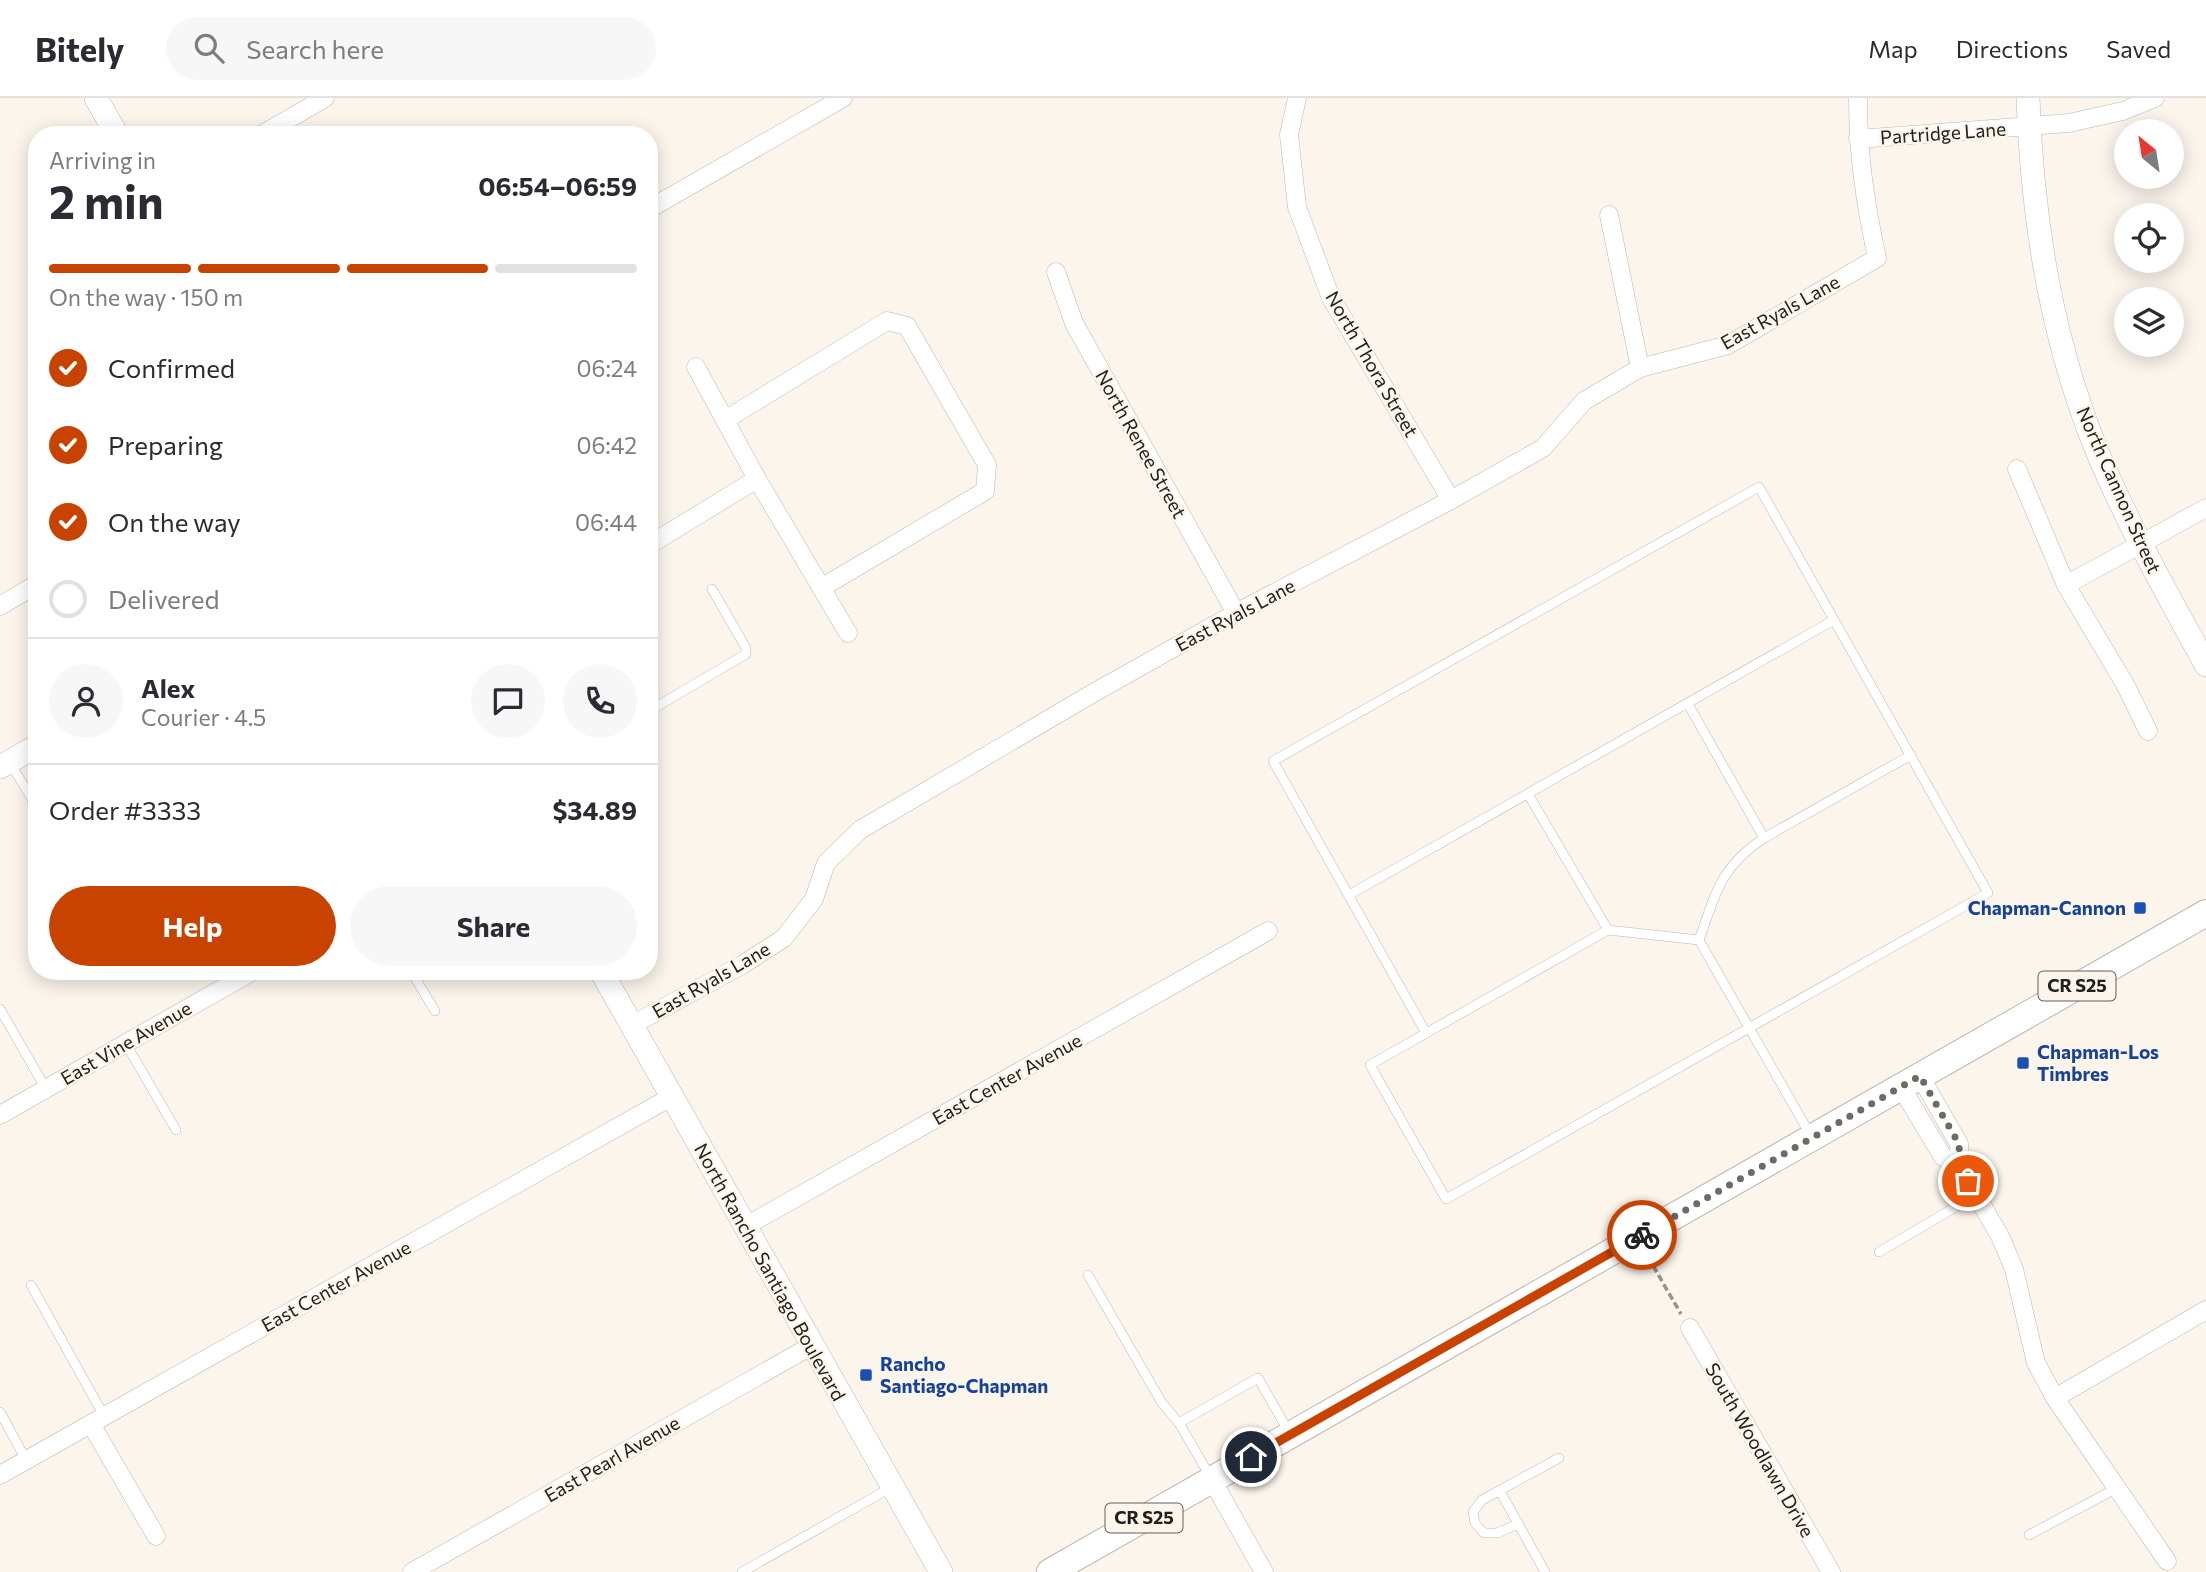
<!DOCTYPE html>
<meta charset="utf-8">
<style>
body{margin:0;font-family:Commissioner,sans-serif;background:#f7f7f7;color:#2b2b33;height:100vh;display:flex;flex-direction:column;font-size:26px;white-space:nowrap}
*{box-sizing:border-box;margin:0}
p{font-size:23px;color:#7c7c81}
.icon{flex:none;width:38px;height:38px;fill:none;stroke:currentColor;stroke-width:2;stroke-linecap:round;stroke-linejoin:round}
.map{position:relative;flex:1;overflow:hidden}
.panel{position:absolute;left:28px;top:28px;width:630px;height:854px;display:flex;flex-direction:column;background:#fff;border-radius:28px;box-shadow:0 4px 18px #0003}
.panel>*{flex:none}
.needle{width:46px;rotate:330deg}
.tools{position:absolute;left:2114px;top:21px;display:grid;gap:14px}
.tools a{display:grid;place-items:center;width:70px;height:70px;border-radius:50%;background:#fff;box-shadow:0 4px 18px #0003;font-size:35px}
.pin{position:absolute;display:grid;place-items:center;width:60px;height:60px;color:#fff;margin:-30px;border:4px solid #fff;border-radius:50%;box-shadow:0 2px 7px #0007}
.courier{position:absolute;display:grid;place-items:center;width:70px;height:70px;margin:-35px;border:5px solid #c84200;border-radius:50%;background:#fff;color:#222;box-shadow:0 2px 9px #0007}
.headline em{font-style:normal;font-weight:700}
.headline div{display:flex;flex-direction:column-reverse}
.headline{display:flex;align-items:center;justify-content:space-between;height:119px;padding:0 21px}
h1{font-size:46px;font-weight:700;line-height:52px}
.bar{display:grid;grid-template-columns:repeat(4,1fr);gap:10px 7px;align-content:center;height:84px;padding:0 21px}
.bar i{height:9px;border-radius:5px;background:#e1e1e2}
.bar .selected{background:#c84200}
.bar p{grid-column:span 4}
.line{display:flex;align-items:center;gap:18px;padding:0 21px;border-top:2px solid #e1e1e2}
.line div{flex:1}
.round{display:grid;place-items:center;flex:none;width:74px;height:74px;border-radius:37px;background:#f7f7f7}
ol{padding:0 21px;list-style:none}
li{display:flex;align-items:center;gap:21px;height:77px}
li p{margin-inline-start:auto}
li .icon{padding:7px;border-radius:50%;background:#c84200;color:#fff;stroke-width:4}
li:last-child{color:#7c7c81}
li i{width:38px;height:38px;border:4px solid #e1e1e2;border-radius:50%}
.button{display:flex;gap:14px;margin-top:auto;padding:14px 21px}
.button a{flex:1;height:80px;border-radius:42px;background:#c84200;color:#fff;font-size:28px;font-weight:700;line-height:80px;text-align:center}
.button a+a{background:#f7f7f7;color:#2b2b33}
header{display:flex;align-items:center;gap:42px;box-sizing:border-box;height:98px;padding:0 35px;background:#fff;border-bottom:2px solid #e1e1e2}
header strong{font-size:33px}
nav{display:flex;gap:38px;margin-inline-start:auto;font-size:24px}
.search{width:490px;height:63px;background:#f7f7f7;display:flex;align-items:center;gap:18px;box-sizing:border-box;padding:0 24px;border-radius:38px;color:#7c7c81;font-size:26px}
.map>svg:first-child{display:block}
</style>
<header>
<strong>Bitely</strong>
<div class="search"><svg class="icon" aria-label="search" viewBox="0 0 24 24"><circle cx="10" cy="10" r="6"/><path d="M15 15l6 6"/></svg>Search here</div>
<nav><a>Map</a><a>Directions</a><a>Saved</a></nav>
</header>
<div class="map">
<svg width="2206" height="1474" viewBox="0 0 2206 1474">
<rect width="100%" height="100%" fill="#fcf5ec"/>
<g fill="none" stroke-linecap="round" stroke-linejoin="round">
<g stroke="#bdb6ae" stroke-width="10">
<g id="lane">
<polyline points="1688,606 1764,740"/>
<polyline points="649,613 746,556 746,550 712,491"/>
<polyline points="10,665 37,709"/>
<path d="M1528,696L1608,832L1699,842C1716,795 1720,769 1764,740L1911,657"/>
<polyline points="1349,797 1834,522"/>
<polyline points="1699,842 1811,1038"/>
<polyline points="411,873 435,913"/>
<polyline points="0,911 46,991"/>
<polyline points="1426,935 1273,663 1759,389 1988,795 1446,1101 1370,967 1608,832"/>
<polyline points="126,946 176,1032"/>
<polyline points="1879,1154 1976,1097"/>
<polyline points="1088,1177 1162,1305 1179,1325 1211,1380"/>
<polyline points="31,1187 104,1318"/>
<polyline points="0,1314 26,1362"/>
<polyline points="1179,1325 1258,1280 1290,1336"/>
<polyline points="1500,1393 1545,1474"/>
<polyline points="1518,1426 1497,1435 1484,1435 1475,1425 1473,1414 1482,1402 1559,1360"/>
<polyline points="2029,1437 2117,1390"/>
<polyline points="742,1474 892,1389"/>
</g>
</g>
<g stroke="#bdb6ae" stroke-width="19">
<g id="street">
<polyline points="1297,0 1289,37 1297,109 1331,200 1451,402"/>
<polyline points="261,37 325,0"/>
<polyline points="1858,41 2069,25 2123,13 2155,0"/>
<polyline points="649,111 843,0"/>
<polyline points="1609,117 1640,270"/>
<polyline points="1056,174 1074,225 1236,515"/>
<polyline points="696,269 757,381 848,535"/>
<polyline points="725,322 887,223 907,228 987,367 985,393 821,490"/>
<polyline points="2017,371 2066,487 2126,588 2148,633"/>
<polyline points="649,447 757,381"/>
<polyline points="2066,487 2206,410"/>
<polyline points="0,508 37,486"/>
<path d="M632,927L742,867L784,840L814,801L826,765L860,732L1095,594L1236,515L1451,402L1543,350L1584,303L1640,270L1728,247L1877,160C1865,104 1858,57 1858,0"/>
<polyline points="1920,978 1959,1046 1960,1070"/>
<polyline points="1901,989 1943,1059 1960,1070 2000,1138 2014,1171 2036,1265 2055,1300 2167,1463"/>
<polyline points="0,1017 253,873"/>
<polyline points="746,1128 1268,833"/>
<polyline points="1690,1230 1831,1474"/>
<polyline points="2055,1300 2206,1212"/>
<polyline points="91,1326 156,1438"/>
<polyline points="0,1377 671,999"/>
<polyline points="1212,1382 1264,1474"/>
<polyline points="412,1474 811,1248"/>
</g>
</g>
<g stroke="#bdb6ae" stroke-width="24">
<g id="secondary">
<polyline points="96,0 117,37"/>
<path d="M2028,0C2032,121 2051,241 2097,353C2128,427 2168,497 2206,567"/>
<polyline points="0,669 37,648"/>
<polyline points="601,873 941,1474"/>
</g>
</g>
<g stroke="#bdb6ae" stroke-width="28">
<polyline id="primary" points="1050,1474 2206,815"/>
</g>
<polyline stroke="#97938c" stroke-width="3.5" stroke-dasharray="7 3.5" stroke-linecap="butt" points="1648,1159 1681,1216"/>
<use href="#lane" stroke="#fff" stroke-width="9"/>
<use href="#street" stroke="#fff" stroke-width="18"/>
<use href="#secondary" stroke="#fff" stroke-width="23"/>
<use href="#primary" stroke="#fff" stroke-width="26"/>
</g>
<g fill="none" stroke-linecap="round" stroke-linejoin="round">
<polyline stroke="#6e6b65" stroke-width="7" stroke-dasharray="0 12.6" points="1642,1137 1920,978 1959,1046 1960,1070 1968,1083"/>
<polyline stroke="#c84200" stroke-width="9" points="1251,1359 1642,1137"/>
</g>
<g fill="#1a4fb4" stroke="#fcf5ec" stroke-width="2.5">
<rect x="2133" y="803" width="14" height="14" rx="3.5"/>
<rect x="2016" y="958" width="14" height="14" rx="3.5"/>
<rect x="859" y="1270" width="14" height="14" rx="3.5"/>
</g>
<g text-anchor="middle" stroke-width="5" stroke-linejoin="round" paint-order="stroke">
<g fill="#fcf5ec" stroke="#63605b" stroke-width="2">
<rect x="2038.5" y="873.5" width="77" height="29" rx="5"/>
<rect x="1105.5" y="1405.5" width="77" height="29" rx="5"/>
</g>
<g font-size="18" font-weight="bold" fill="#22201d">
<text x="2077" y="894">CR S25</text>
<text x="1144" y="1426">CR S25</text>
</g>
<g font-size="19" fill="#22201d" stroke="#fcf5ec">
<text transform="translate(1943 35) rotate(-4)" y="7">Partridge Lane</text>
<text transform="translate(1780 214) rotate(-29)" y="7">East Ryals Lane</text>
<text transform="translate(1372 266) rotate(60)" y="7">North Thora Street</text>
<text transform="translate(1141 346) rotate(61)" y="7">North Renee Street</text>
<text transform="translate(2119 392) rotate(66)" y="7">North Cannon Street</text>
<text transform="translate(1235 517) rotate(-28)" y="7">East Ryals Lane</text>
<text transform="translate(711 882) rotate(-30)" y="7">East Ryals Lane</text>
<text transform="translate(126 945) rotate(-30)" y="7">East Vine Avenue</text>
<text transform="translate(1007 981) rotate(-29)" y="7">East Center Avenue</text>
<text transform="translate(770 1174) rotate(61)" y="7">North Rancho Santiago Boulevard</text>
<text transform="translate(336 1188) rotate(-29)" y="7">East Center Avenue</text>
<text transform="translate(1760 1352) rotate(60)" y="7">South Woodlawn Drive</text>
<text transform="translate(612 1361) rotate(-30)" y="7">East Pearl Avenue</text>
</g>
<g font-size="19" font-weight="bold" fill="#164399" stroke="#fcf5ec" text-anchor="start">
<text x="2126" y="817" text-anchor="end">Chapman-Cannon</text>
<text x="2037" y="961">Chapman-Los<tspan x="2037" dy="22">Timbres</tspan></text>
<text x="880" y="1273">Rancho<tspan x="880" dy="22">Santiago-Chapman</tspan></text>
</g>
</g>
</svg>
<div class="tools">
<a><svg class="needle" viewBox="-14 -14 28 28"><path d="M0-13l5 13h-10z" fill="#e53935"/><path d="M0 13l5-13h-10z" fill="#7c7c81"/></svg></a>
<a><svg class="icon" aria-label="locate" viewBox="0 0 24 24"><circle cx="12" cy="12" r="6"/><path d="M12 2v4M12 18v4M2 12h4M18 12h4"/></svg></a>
<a><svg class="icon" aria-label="layers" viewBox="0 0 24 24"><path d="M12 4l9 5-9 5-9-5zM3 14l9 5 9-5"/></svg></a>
</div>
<div class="pin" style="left:1968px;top:1083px;background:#ea580c"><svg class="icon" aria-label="bag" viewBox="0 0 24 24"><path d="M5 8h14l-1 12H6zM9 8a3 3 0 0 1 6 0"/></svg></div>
<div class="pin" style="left:1251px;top:1359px;background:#1f2937"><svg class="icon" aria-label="home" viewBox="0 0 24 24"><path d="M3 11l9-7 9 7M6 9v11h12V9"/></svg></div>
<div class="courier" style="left:1642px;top:1137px"><svg class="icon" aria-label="bike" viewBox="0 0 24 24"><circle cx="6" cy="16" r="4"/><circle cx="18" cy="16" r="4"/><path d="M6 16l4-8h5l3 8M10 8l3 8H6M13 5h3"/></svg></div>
<section class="panel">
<div class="headline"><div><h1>2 min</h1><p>Arriving in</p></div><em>06:54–06:59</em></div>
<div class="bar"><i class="selected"></i><i class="selected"></i><i class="selected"></i><i></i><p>On the way · 150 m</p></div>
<ol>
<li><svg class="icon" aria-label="check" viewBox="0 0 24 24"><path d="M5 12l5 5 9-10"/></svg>Confirmed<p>06:24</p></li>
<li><svg class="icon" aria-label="check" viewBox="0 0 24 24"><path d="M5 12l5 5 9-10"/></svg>Preparing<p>06:42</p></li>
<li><svg class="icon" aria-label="check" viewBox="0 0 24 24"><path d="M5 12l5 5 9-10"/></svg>On the way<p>06:44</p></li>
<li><i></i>Delivered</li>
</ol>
<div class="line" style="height:126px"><a class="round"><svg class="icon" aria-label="person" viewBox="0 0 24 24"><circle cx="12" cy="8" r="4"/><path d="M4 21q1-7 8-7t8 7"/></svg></a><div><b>Alex</b><p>Courier · 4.5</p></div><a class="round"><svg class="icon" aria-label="chat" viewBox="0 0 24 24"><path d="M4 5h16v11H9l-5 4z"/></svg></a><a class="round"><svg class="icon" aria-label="phone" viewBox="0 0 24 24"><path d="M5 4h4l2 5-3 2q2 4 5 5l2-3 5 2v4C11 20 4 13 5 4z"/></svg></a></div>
<div class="line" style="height:91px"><div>Order #3333</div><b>$34.89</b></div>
<div class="button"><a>Help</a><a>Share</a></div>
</section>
</div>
